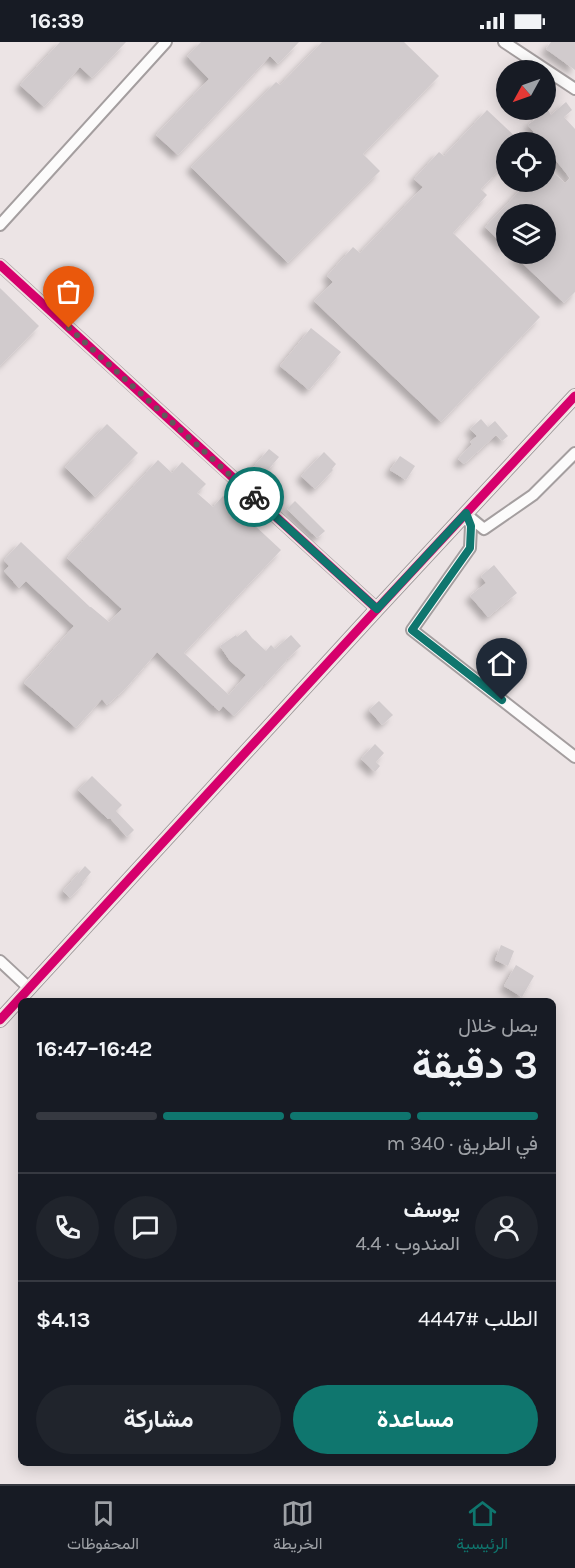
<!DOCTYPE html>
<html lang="ar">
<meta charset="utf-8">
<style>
body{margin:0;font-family:Karla,Vazirmatn,sans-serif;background:#20242c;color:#f1f3f6;direction:rtl;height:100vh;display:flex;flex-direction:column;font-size:22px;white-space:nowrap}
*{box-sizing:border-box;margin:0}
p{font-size:20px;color:#9ea1a6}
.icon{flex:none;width:33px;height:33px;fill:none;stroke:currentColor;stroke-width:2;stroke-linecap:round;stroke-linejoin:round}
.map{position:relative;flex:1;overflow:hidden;direction:ltr}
.sheet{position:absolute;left:18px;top:956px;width:538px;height:468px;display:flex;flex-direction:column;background:#171b24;border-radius:9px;box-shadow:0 3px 15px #0003;direction:rtl}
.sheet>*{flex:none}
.needle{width:39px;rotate:230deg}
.fabs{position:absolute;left:496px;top:18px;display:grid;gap:12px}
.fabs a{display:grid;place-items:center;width:60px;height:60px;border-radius:50%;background:#171b24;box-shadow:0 3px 15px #0003;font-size:30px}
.pin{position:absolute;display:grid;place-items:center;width:51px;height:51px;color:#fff;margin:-62px -26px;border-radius:50% 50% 50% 0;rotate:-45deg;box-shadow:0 0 6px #0007}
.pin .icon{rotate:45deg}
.courier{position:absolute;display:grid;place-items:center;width:60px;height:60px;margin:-30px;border:4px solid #0f766e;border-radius:50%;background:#fff;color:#222;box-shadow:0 2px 8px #0007}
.head em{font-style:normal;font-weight:700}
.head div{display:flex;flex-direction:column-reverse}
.head{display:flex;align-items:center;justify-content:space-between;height:102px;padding:0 18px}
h1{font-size:39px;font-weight:700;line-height:45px}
.bar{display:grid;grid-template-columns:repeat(4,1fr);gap:9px 6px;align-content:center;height:72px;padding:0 18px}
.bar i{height:8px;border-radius:4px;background:#363941}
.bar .active{background:#0f766e}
.bar p{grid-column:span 4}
.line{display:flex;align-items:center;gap:15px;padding:0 18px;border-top:2px solid #363941}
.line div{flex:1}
.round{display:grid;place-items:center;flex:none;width:63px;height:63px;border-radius:32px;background:#20242c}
.action{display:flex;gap:12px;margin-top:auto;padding:12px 18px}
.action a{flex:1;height:69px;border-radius:36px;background:#0f766e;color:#fff;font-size:24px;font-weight:700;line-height:69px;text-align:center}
.action a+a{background:#20242c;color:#f1f3f6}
.status{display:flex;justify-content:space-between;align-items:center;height:42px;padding:0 30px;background:#171b24;direction:ltr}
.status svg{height:16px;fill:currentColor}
.tab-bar{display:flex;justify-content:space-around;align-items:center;height:84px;border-top:2px solid #363941;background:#171b24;font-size:16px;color:#9ea1a6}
.tab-bar a{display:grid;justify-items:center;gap:3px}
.tab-bar .active{color:#0f766e}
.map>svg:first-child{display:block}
</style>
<div class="status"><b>16:39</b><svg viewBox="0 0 49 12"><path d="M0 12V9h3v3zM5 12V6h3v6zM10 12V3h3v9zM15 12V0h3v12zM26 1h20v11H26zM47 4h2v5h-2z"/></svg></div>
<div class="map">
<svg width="575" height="1442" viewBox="0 0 575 1442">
<defs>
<filter id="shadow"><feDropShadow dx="-5" dy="5" stdDeviation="3" flood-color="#0004"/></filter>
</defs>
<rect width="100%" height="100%" fill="#ece4e5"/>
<g fill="#d1cbcd" filter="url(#shadow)">
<polygon points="60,0 126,0 92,36 80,25 44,65 20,43"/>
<polygon points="201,0 299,0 278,22 270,14 178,113 156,93 209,37 187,14"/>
<polygon points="322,0 404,0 439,34 363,112 380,129 288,221 191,125 276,40 280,43"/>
<polygon points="551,0 575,0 575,28 546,7"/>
<polygon points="566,60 572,68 564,75 575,87 575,250 564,261 513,212 546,212 546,172 507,172 507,206 485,185 528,140 546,140 546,124 565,141 570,136 546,106 546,100 542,100 528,83 548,68 551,73"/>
<polygon points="487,68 521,100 507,100 507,119 481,147 487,153 453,191 540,275 441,380 314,259 333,240 327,234 353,205 360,211 423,145 414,137 439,110 444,114"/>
<polygon points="0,246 39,284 0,324"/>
<polygon points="311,286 341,310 309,348 280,324"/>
<polygon points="481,377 488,385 495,379 508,394 502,399 496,393 464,422 458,417 472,402 470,400 477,394 470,387"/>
<polygon points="107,382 138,411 95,455 65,425"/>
<polygon points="269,407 279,415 257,441 247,432"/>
<polygon points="324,410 336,422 332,427 333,428 315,447 301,434"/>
<polygon points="400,414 415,424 406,438 390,428"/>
<polygon points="158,418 172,431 182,420 206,442 197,451 213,465 223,454 281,508 184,611 229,653 246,633 230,619 220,604 236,593 237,595 246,588 252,596 266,609 271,603 275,607 291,593 301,604 286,618 287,618 265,642 264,642 234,674 223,664 219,669 157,610 126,646 107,663 102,657 76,686 24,641 74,584 26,539 19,546 4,529 9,524 4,518 21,500 90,565 91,565 109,580 122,567 67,516"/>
<polygon points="295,459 325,489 317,496 287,467"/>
<polygon points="494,523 517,551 488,575 470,554 486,541 481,534"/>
<polygon points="379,659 393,673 382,683 369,668"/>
<polygon points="375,702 384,711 376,720 380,724 375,730 361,717"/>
<polygon points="92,734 122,763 116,769 134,788 127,795 110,776 108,777 78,748"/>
<polygon points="85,824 91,830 82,841 83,842 70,856 63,849"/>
<polygon points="501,903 514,909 508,924 495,918"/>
<polygon points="516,923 534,934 522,955 504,944"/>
</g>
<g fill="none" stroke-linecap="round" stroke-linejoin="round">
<g stroke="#a49e9f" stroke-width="14">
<g id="minor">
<polyline points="504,0 575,47"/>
<polyline points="0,183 166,0"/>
<polyline points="0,223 377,567"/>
<polyline points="466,471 471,484 470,506 412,588 575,715"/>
<polyline points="467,473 484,487 533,453 575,411"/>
<polyline points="0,919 29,946"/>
</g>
</g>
<g stroke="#a49e9f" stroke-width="16">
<polyline id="tertiary" points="0,978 377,567 575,354"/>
</g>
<use href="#minor" stroke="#fcfbfb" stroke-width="10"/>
<use href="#tertiary" stroke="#fcfbfb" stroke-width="14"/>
<g stroke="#f0e1e2" stroke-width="13">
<g id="cycleway">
<polyline points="0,223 377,567"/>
<polyline points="0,978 377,567 575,354"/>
</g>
</g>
<use href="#cycleway" stroke="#d6006c" stroke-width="9"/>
</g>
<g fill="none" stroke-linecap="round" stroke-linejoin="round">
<polyline stroke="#605a5b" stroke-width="6" stroke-dasharray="0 10.8" points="69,286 254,455"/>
<polyline stroke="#0f766e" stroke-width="8" points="254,455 377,567 466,471 471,484 470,506 412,588 502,658"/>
</g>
</svg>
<div class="fabs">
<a><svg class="needle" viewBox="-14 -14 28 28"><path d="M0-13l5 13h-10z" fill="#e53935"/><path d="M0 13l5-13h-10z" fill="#9ea1a6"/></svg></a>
<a><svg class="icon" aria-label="locate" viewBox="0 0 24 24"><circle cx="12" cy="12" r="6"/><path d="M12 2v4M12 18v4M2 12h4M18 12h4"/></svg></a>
<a><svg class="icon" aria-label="layers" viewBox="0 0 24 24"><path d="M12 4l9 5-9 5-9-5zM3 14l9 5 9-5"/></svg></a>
</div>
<div class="pin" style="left:69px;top:286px;background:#ea580c"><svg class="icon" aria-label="bag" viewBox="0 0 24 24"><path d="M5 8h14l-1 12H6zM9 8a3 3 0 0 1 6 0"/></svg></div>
<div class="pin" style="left:502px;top:658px;background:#1f2937"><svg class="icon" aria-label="home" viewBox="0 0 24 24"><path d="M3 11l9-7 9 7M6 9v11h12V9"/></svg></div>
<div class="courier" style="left:254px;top:455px"><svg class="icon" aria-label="bike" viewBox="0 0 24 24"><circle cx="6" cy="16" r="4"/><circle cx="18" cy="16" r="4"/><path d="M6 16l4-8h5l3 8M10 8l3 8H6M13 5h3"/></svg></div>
<section class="sheet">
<div class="head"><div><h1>3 دقيقة</h1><p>يصل خلال</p></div><em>16:42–16:47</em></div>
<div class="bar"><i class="active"></i><i class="active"></i><i class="active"></i><i></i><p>في الطريق · 340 m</p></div>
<div class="line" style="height:108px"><a class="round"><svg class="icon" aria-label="person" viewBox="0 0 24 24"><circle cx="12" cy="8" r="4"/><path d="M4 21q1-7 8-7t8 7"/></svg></a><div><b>يوسف</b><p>المندوب · 4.4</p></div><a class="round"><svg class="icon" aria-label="chat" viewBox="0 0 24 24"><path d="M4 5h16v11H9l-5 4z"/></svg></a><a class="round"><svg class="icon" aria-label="phone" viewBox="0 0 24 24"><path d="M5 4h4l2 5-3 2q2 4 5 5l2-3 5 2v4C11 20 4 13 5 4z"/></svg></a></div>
<div class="line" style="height:78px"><div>الطلب #4447</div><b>$4.13</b></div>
<div class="action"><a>مساعدة</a><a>مشاركة</a></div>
</section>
</div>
<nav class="tab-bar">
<a class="active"><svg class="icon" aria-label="home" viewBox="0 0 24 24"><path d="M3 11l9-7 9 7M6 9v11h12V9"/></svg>الرئيسية</a>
<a><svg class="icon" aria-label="map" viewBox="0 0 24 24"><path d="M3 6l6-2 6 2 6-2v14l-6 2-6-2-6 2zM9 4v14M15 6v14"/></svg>الخريطة</a>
<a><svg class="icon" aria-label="saved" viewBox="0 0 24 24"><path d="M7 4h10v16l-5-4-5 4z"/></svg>المحفوظات</a>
</nav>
